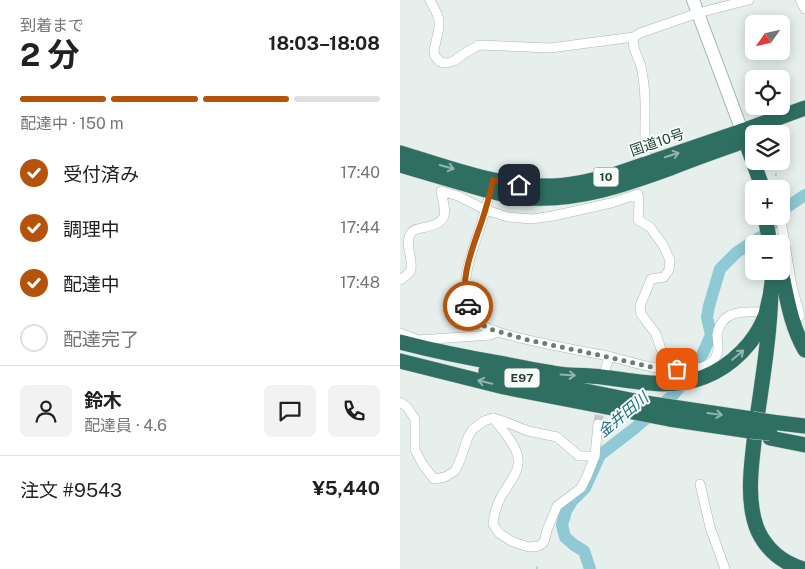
<!DOCTYPE html>
<html lang="ja">
<meta charset="utf-8">
<style>
body{margin:0;font-family:"Public Sans","Noto Sans JP",sans-serif;background:#f2f2f2;color:#202124;height:100vh;display:flex;flex-direction:column;font-size:19px;white-space:nowrap}
*{box-sizing:border-box;margin:0}
p{font-size:16px;color:#757577}
.icon{flex:none;width:28px;height:28px;fill:none;stroke:currentColor;stroke-width:2;stroke-linecap:round;stroke-linejoin:round}
.map{position:relative;flex:1;overflow:hidden}
.side{display:flex;flex-direction:column;background:#fff;width:400px}
.side>*{flex:none}
.needle{width:32px;rotate:236deg}
.fabs{position:absolute;left:345px;top:15px;display:grid;gap:10px}
.fabs a{display:grid;place-items:center;width:45px;height:45px;border-radius:8px;background:#fff;box-shadow:0 2px 12px #0003;font-size:25px}
.pin{position:absolute;display:grid;place-items:center;width:42px;height:42px;color:#fff;margin:-21px;border-radius:10px;box-shadow:0 2px 8px #0006}
.courier{position:absolute;display:grid;place-items:center;width:50px;height:50px;margin:-25px;border:4px solid #b45309;border-radius:50%;background:#fff;color:#222;box-shadow:0 1px 6px #0007}
.overview em{font-style:normal;font-weight:700}
.overview div{display:flex;flex-direction:column-reverse}
.overview{display:flex;align-items:center;justify-content:space-between;height:85px;padding:0 20px}
h1{font-size:32px;font-weight:700;line-height:38px}
.bar{display:grid;grid-template-columns:repeat(4,1fr);gap:8px 5px;align-content:center;height:60px;padding:0 20px}
.bar i{height:6px;border-radius:4px;background:#e0e0e0}
.bar .selected{background:#b45309}
.bar p{grid-column:span 4}
.line{display:flex;align-items:center;gap:12px;padding:0 20px;border-top:1px solid #e0e0e0}
.line div{flex:1}
.round{display:grid;place-items:center;flex:none;width:52px;height:52px;border-radius:8px;background:#f2f2f2}
ol{padding:0 20px;list-style:none}
li{display:flex;align-items:center;gap:15px;height:55px}
li p{margin-inline-start:auto}
li .icon{padding:5px;border-radius:50%;background:#b45309;color:#fff;stroke-width:4}
li:last-child{color:#757577}
li i{width:28px;height:28px;border:2px solid #e0e0e0;border-radius:50%}
main{display:flex;flex:1;min-height:0}
.map>svg:first-child{display:block}
</style>
<main>
<section class="side">
<div class="overview"><div><h1>2 分</h1><p>到着まで</p></div><em>18:03–18:08</em></div>
<div class="bar"><i class="selected"></i><i class="selected"></i><i class="selected"></i><i></i><p>配達中 · 150 m</p></div>
<ol>
<li><svg class="icon" aria-label="check" viewBox="0 0 24 24"><path d="M5 12l5 5 9-10"/></svg>受付済み<p>17:40</p></li>
<li><svg class="icon" aria-label="check" viewBox="0 0 24 24"><path d="M5 12l5 5 9-10"/></svg>調理中<p>17:44</p></li>
<li><svg class="icon" aria-label="check" viewBox="0 0 24 24"><path d="M5 12l5 5 9-10"/></svg>配達中<p>17:48</p></li>
<li><i></i>配達完了</li>
</ol>
<div class="line" style="height:90px"><a class="round"><svg class="icon" aria-label="person" viewBox="0 0 24 24"><circle cx="12" cy="8" r="4"/><path d="M4 21q1-7 8-7t8 7"/></svg></a><div><b>鈴木</b><p>配達員 · 4.6</p></div><a class="round"><svg class="icon" aria-label="chat" viewBox="0 0 24 24"><path d="M4 5h16v11H9l-5 4z"/></svg></a><a class="round"><svg class="icon" aria-label="phone" viewBox="0 0 24 24"><path d="M5 4h4l2 5-3 2q2 4 5 5l2-3 5 2v4C11 20 4 13 5 4z"/></svg></a></div>
<div class="line" style="height:65px"><div>注文 #9543</div><b>¥5,440</b></div>
</section>
<div class="map">
<svg width="405" height="569" viewBox="0 0 405 569">
<rect width="100%" height="100%" fill="#e6efeb"/>
<g fill="none" stroke-linecap="round" stroke-linejoin="round">
<g stroke="#8ec9d4" stroke-width="12">
<polyline points="381,211 405,195"/>
<polyline points="190,569 184,551 174,545 165,537 162,525 166,511 172,501 185,488 200,455 235,428 274,394 290,375 303,353 311,335 307,317 309,306 320,269 337,252 365,234 371,226 375,216"/>
</g>
<polyline stroke="#bfccc8" stroke-width="9" stroke-dasharray="9 4.5" stroke-linecap="butt" points="198,424 205,374"/>
<g stroke="#a8b8b2" stroke-width="10">
<g id="street">
<polyline points="30,0 37,14 39,20 39,28 34,50 35,56 40,62 46,63 54,61 65,53 79,45 150,48 234,37 240,33 298,13 349,0"/>
<polyline points="400,0 405,9"/>
<path d="M234,37C231,47 238,57 241,66C242,70 242,74 243,78C248,106 242,135 247,163"/>
<path d="M91,188C88,202 84,215 80,228C71,255 58,285 71,312C72,317 76,322 79,324C89,330 101,333 112,336C143,344 176,350 208,356C224,360 240,365 256,368C267,370 294,371 305,366C313,363 319,355 318,346C318,342 317,338 317,335C321,310 344,311 362,312"/>
<polyline points="381,220 392,286 400,316"/>
<path d="M0,280C4,277 10,274 11,269C13,257 4,244 11,233C14,229 17,229 22,228C50,223 46,214 41,191L58,196L86,210L108,217L132,219L153,216L211,203L238,194L239,204L238,220L250,227L263,245L270,260L269,270L264,277L251,279L240,306L241,314L256,334L266,364L267,369"/>
<polyline points="0,333 18,340 91,335 97,332"/>
<polyline points="205,371 209,357"/>
<polyline points="0,402 7,407 15,419 15,450 23,465 34,479 45,477 55,471 61,458 68,437 73,429 84,421 93,418 103,421 128,431 157,437 179,456 195,456"/>
<path d="M93,418C101,428 111,439 116,451C124,469 109,482 101,497C96,506 94,514 93,524L99,533L111,541L119,544L129,547L139,546L144,542L147,530L157,506L181,488L187,476L195,456L198,424"/>
<polyline points="300,484 310,527 325,569"/>
</g>
</g>
<g stroke="#a4bbb3" stroke-width="14">
<polyline id="secondary" points="293,0 342,131"/>
</g>
<g stroke="#c2cac8" stroke-width="16">
<g id="highway">
<polyline points="342,131 363,189"/>
<path d="M0,153C44,166 96,186 141,186C166,187 190,181 213,175L342,131L405,108"/>
<path d="M0,165C21,171 41,177 62,183C85,190 108,197 132,198C181,200 224,185 268,169C291,160 313,152 336,144"/>
<polyline points="365,216 370,244"/>
<path d="M372,271C373,278 372,284 371,290C370,333 363,376 357,418C353,453 344,499 358,531C367,550 383,563 403,569"/>
<path d="M381,271C387,298 391,326 405,350"/>
<path d="M0,342C34,351 69,358 104,364C120,367 137,371 153,373C169,376 186,375 202,377C236,381 271,390 304,377C332,366 356,342 366,314C368,305 370,296 372,288"/>
<polyline points="0,361 104,387 269,419 350,431"/>
<polyline points="86,371 245,403 352,419"/>
<polyline points="371,422 405,426"/>
<polyline points="370,438 405,445"/>
</g>
</g>
<g stroke="#86b3a5" stroke-width="1" stroke-dasharray="2.5 4" stroke-linecap="butt">
<polyline points="376,189 376,170"/>
<polyline points="137,569 137,565"/>
</g>
<use href="#street" stroke="#fff" stroke-width="9"/>
<use href="#secondary" stroke="#fff" stroke-width="12"/>
<use href="#highway" stroke="#2f6f62" stroke-width="15"/>
<g stroke="#c2cac8" stroke-width="16" stroke-linecap="butt">
<g id="highway-bridge">
<polyline points="352,419 371,422"/>
<polyline points="350,431 370,433"/>
</g>
</g>
<use href="#highway-bridge" stroke="#2f6f62" stroke-width="15"/>
</g>
<defs><path id="oneway-shaft" d="M-6 0H5M1.5-3L5.5 0L1.5 3" fill="none" stroke-width="1.6" stroke-linecap="round" stroke-linejoin="round" transform="scale(1.25)"/></defs>
<g stroke="#93b5ae">
<use href="#oneway-shaft" transform="translate(272 155) rotate(-18)"/>
<use href="#oneway-shaft" transform="translate(47 167) rotate(16)"/>
<use href="#oneway-shaft" transform="translate(338 355) rotate(-40)"/>
<use href="#oneway-shaft" transform="translate(168 375) rotate(4)"/>
<use href="#oneway-shaft" transform="translate(85 382) rotate(-166)"/>
<use href="#oneway-shaft" transform="translate(315 414) rotate(8)"/>
</g>
<g fill="none" stroke-linecap="round" stroke-linejoin="round">
<polyline stroke="#687f78" stroke-width="5" stroke-dasharray="0 9" points="68,306 71,314 78,323 93,330 128,340 208,357 256,368 277,369"/>
<path stroke="#b45309" stroke-width="6" d="M68,306C57,278 77,239 85,211C88,201 91,191 93,180L119,185"/>
</g>
<g text-anchor="middle" stroke-width="4" stroke-linejoin="round" paint-order="stroke">
<g fill="#f7fbf9" stroke="#637a73" stroke-width="1">
<rect x="193.5" y="167.5" width="25" height="19" rx="4"/>
<rect x="104.5" y="368.5" width="35" height="19" rx="4"/>
</g>
<g font-size="12" font-weight="bold" fill="#24423a">
<text x="206" y="181">10</text>
<text x="122" y="382">E97</text>
</g>
<g font-size="14" fill="#24423a" stroke="#f7fbf9">
<text transform="translate(257 142) rotate(-19)" y="5">国道10号</text>
</g>
<g font-size="15" font-style="italic" fill="#1c6f80" stroke="#f7fbf9">
<text transform="translate(223 415) rotate(-40)" y="5">金井田川</text>
</g>
</g>
</svg>
<div class="fabs">
<a><svg class="needle" viewBox="-14 -14 28 28"><path d="M0-13l5 13h-10z" fill="#e53935"/><path d="M0 13l5-13h-10z" fill="#757577"/></svg></a>
<a><svg class="icon" aria-label="locate" viewBox="0 0 24 24"><circle cx="12" cy="12" r="6"/><path d="M12 2v4M12 18v4M2 12h4M18 12h4"/></svg></a>
<a><svg class="icon" aria-label="layers" viewBox="0 0 24 24"><path d="M12 4l9 5-9 5-9-5zM3 14l9 5 9-5"/></svg></a>
<a>+</a>
<a>−</a>
</div>
<div class="pin" style="left:277px;top:369px;background:#ea580c"><svg class="icon" aria-label="bag" viewBox="0 0 24 24"><path d="M5 8h14l-1 12H6zM9 8a3 3 0 0 1 6 0"/></svg></div>
<div class="pin" style="left:119px;top:185px;background:#1f2937"><svg class="icon" aria-label="home" viewBox="0 0 24 24"><path d="M3 11l9-7 9 7M6 9v11h12V9"/></svg></div>
<div class="courier" style="left:68px;top:306px"><svg class="icon" aria-label="car" viewBox="0 0 24 24"><path d="M5 17H2v-5l4-1 3-4h7l3 4 3 1v5h-3M9 17h6M6 11h13"/><circle cx="7" cy="17" r="2"/><circle cx="17" cy="17" r="2"/></svg></div>
</div>
</main>
